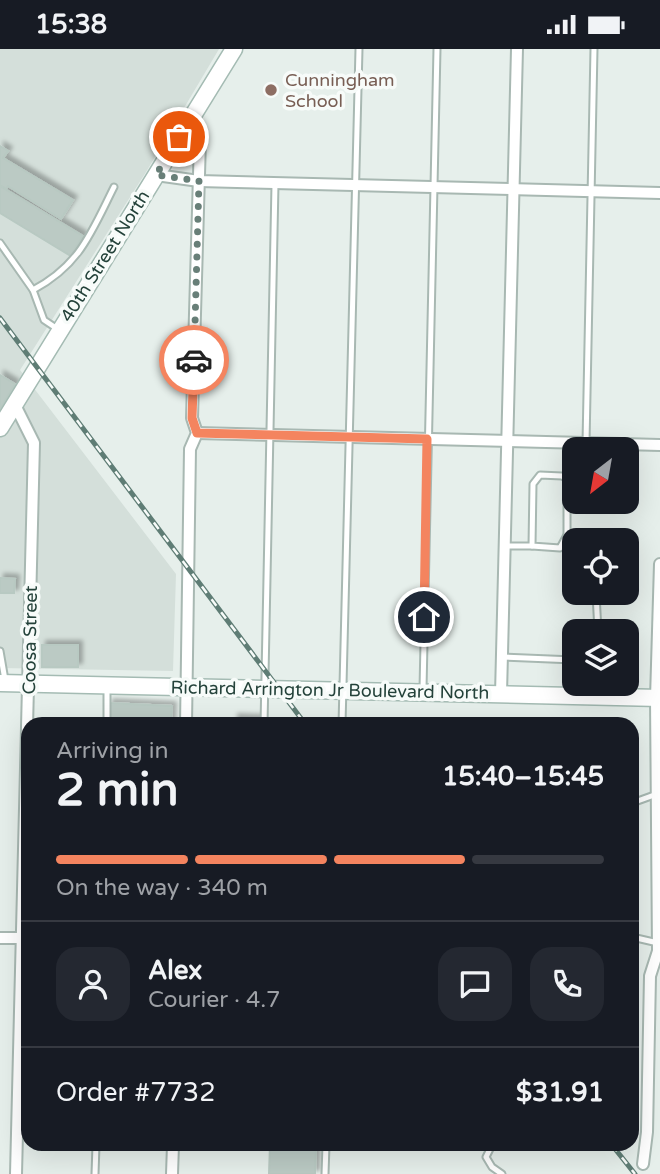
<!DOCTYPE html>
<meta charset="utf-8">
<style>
body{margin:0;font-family:"Varela Round",sans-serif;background:#242831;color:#f1f3f6;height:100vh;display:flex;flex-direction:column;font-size:26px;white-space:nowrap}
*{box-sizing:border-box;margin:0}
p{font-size:23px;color:#9ea1a6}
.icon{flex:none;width:38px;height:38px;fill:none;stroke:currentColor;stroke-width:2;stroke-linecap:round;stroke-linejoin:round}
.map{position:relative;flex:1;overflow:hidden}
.drawer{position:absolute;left:21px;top:668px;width:618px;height:434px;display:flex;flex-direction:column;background:#171b24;border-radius:21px;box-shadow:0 7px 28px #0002}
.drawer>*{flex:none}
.needle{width:46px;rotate:211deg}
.buttons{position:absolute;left:562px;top:388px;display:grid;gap:14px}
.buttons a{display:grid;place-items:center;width:77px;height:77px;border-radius:14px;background:#171b24;box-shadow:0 7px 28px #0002;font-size:35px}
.pin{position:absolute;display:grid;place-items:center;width:60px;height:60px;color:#fff;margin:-30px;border:4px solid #fff;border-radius:50%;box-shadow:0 2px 7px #0007}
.courier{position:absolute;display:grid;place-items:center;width:70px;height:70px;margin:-35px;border:5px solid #f4845f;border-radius:50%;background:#fff;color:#222;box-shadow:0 2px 9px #0007}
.summary em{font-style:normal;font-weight:700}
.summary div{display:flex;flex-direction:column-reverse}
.summary{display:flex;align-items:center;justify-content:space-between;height:119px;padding:0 35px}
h1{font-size:46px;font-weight:700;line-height:52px}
.bar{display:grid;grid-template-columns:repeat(4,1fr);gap:10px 7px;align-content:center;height:84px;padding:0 35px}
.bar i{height:9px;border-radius:5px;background:#363941}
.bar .current{background:#f4845f}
.bar p{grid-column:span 4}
.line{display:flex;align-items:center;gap:18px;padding:0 35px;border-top:2px solid #363941}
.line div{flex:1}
.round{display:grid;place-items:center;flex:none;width:74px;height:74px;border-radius:21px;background:#242831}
.status{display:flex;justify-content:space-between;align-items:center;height:49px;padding:0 35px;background:#171b24;direction:ltr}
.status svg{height:19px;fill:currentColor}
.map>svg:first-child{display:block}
</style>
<div class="status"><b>15:38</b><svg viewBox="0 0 49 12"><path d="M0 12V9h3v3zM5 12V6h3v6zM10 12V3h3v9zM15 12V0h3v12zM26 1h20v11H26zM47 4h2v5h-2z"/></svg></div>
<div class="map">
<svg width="660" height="1125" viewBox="0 0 660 1125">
<defs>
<filter id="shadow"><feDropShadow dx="4" dy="-4" stdDeviation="2" flood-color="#0004"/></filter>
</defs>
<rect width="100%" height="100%" fill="#e6efeb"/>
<polygon fill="#d4dfda" points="0,0 219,0 146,123 20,321 176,525 173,622 0,619"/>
<g fill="#bbcac4" stroke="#b8c9c2" stroke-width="2" filter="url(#shadow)">
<polygon points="0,97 8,102 3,109 73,151 61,170 8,137 6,140 0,136"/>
<polygon points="0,137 83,187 71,207 0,164"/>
<polygon points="0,326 15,335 0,360"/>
<polygon points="0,529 15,530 14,544 0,544"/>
<rect x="42" y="596" width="36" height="22"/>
<polygon points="109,654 172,657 171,676 108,676"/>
<polygon points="234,669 259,670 259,676 234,676"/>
<polygon points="270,1096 316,1096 315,1125 269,1125"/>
</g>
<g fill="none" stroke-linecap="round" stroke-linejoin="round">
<g stroke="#a8b8b2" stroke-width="9">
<g id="lane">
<polyline points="0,194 33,241 44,271 59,281"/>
<path d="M33,241C80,216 91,184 114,138"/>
<polyline points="586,394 594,0"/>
<polygon points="540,426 562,427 567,430 567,486 560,499 532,497 533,435"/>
<polyline points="567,486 578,487 582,492"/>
<polyline points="504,497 532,497"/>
<polyline points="596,544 598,583"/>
<polyline points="0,602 5,631"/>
<polyline points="501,608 574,611"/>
<polyline points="423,640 437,0"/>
<polyline points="107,676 107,639"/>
<polyline points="264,676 275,135"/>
<polyline points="342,676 359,0"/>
<polyline points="632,754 657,745"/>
<polyline points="632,888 658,894"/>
<polyline points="492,1096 486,1108 492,1118 502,1125"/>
<polyline points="95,1125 96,1096"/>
<polyline points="325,1125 326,1096"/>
</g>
</g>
<g stroke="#a8b8b2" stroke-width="14">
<g id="street">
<polyline points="156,126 199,132 660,144"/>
<polyline points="15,356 34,394 16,1125"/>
<polyline points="197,384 660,396"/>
<polyline points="501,645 517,0"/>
<polyline points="186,676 190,400 197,384 192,369 200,91 191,70"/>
<polyline points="0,889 28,889"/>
<polyline points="643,1115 647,1083 650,927 658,902 656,649 660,515"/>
<polyline points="172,1125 173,1096"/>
</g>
</g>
<g stroke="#a4bbb3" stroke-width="19">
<g id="secondary">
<polyline points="0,379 234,0"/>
<polyline points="0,634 660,649"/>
</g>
</g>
<use href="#lane" stroke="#fff" stroke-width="5"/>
<use href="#street" stroke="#fff" stroke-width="10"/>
<use href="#secondary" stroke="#fff" stroke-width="16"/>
<g stroke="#5f7d75" stroke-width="5">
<g id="rail">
<polyline points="0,269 306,676"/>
<polyline points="612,1096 635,1125"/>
</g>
</g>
<use href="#rail" stroke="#f7fbf9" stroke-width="2.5" stroke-dasharray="8" stroke-linecap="butt"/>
</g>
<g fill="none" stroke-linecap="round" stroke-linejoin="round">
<polyline stroke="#687f78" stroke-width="7" stroke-dasharray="0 12.6" points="179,88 156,126 199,132 194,311"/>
<polyline stroke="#f4845f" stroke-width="9" points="194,311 192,369 197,384 427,390 424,568"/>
</g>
<circle fill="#8d6e63" stroke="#f7fbf9" stroke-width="2.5" cx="271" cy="41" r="7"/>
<g text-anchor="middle" stroke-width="7" stroke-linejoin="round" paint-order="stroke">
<g font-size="18" fill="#785e54" stroke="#f7fbf9" text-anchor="start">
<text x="285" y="37">Cunningham<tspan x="285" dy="21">School</tspan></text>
</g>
<g font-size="18" fill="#24423a" stroke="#f7fbf9">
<text transform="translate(105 207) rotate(-58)" y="6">40th Street North</text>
<text transform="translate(30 591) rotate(-89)" y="6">Coosa Street</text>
<text transform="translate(330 641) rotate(1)" y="6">Richard Arrington Jr Boulevard North</text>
</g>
</g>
</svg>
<div class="buttons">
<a><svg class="needle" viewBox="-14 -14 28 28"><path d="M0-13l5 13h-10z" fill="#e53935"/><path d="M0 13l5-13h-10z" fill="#9ea1a6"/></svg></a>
<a><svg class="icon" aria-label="locate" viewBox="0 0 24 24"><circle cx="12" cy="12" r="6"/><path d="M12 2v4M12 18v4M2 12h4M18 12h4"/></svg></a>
<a><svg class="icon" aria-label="layers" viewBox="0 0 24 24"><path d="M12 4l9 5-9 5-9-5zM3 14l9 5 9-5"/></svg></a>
</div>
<div class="pin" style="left:179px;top:88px;background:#ea580c"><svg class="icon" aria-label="bag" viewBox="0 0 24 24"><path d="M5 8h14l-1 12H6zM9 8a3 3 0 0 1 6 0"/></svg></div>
<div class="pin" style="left:424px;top:568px;background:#1f2937"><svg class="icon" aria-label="home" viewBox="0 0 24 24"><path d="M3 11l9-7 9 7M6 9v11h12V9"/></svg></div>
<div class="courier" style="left:194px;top:311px"><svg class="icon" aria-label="car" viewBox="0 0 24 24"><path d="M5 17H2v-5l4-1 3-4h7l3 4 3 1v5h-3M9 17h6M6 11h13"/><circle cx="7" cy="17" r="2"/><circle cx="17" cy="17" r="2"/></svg></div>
<section class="drawer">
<div class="summary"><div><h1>2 min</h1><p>Arriving in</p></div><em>15:40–15:45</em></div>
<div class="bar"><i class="current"></i><i class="current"></i><i class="current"></i><i></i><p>On the way · 340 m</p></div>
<div class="line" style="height:126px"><a class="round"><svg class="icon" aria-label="person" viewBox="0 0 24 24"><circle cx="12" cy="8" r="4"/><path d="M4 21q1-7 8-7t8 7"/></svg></a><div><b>Alex</b><p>Courier · 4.7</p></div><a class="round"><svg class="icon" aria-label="chat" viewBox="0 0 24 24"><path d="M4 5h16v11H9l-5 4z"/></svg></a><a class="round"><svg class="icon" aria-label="phone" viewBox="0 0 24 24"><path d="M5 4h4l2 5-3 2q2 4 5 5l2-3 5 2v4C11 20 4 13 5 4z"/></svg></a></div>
<div class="line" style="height:91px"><div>Order #7732</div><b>$31.91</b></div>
</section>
</div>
